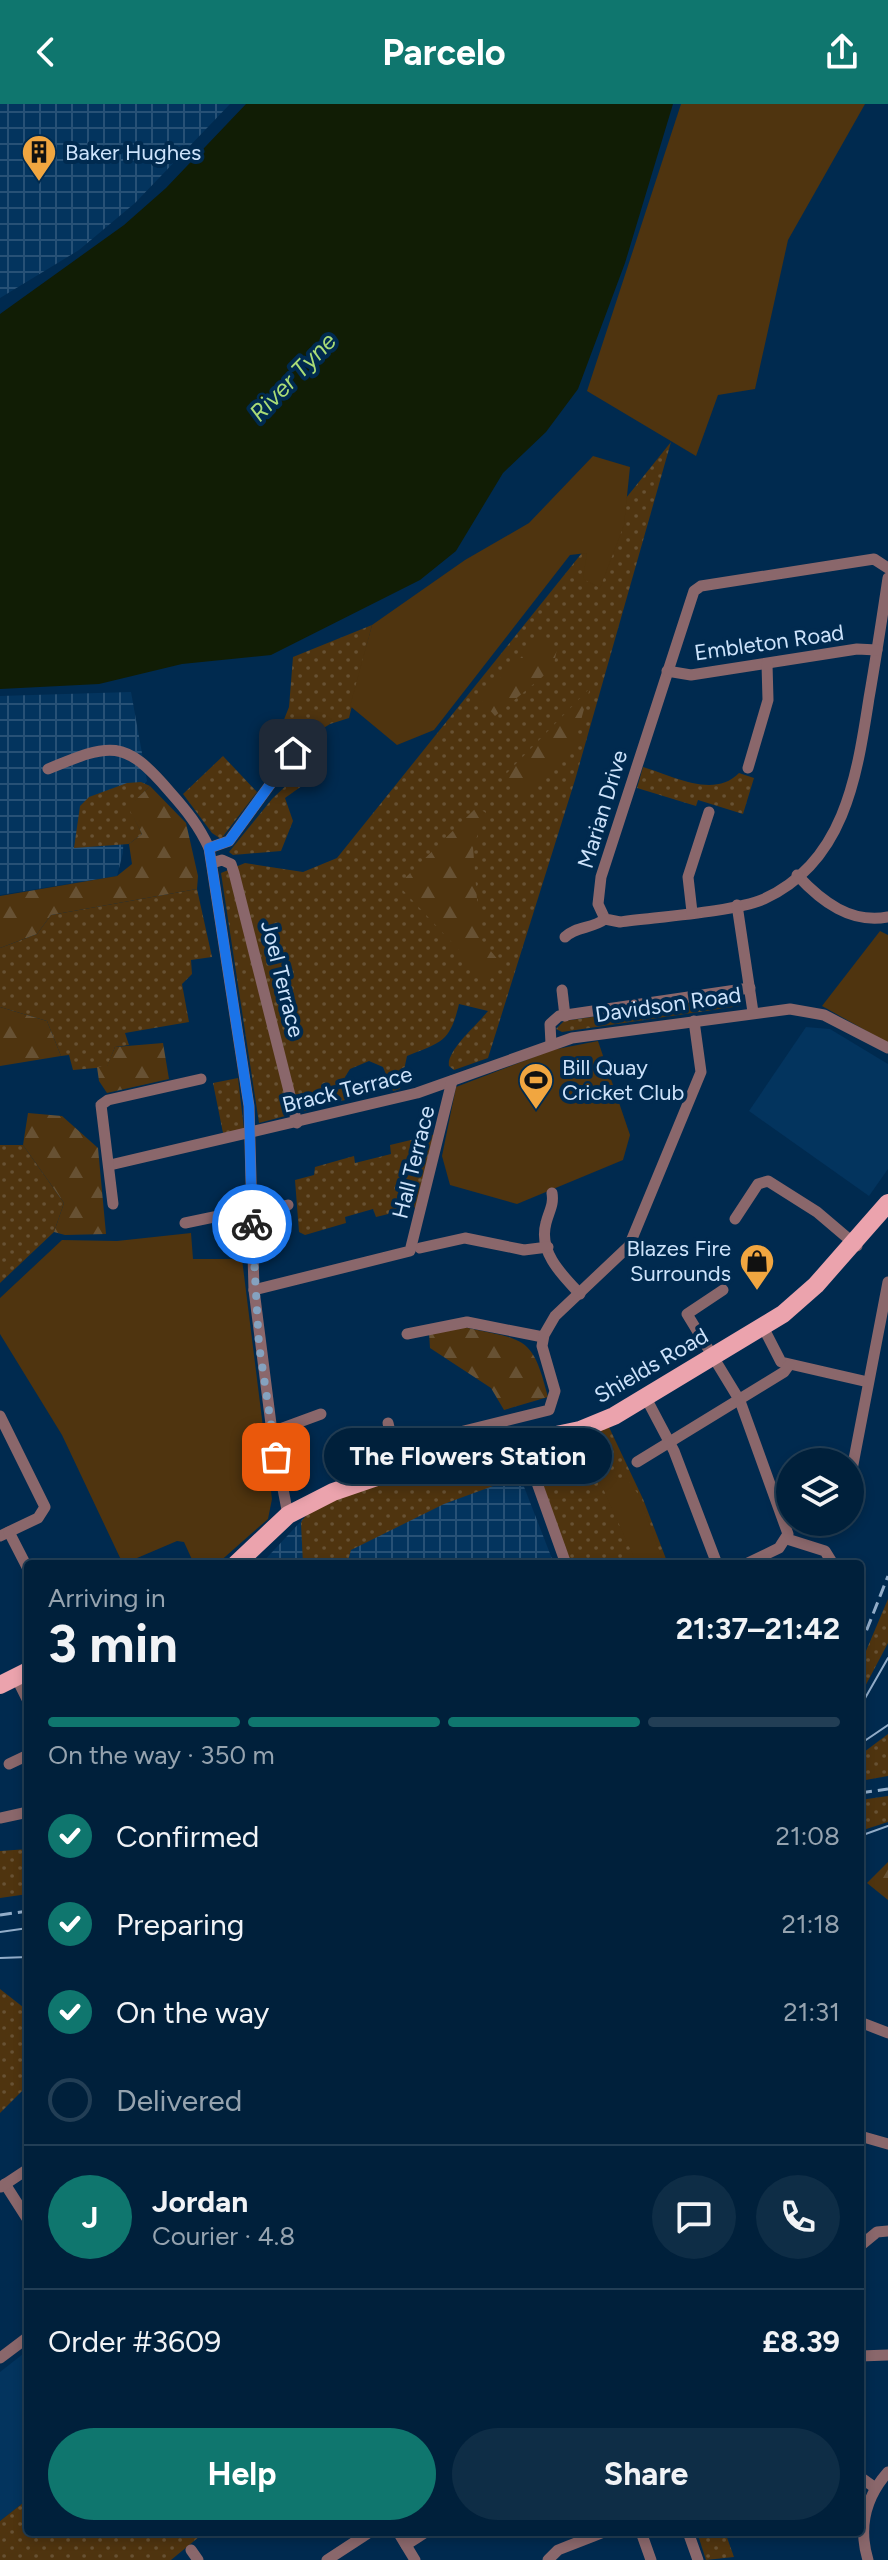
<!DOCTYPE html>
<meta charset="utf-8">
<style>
body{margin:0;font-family:Figtree,sans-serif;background:#0e2d46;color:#f1f3f6;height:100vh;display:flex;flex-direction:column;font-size:30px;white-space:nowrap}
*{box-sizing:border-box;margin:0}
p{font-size:26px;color:#95a3af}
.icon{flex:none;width:44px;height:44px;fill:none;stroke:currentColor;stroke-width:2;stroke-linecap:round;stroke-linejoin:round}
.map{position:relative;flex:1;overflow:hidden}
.panel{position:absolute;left:24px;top:1456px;width:840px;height:976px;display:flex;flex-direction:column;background:#00203b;border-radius:8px;box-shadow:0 4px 12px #0003,0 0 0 2px #223e55}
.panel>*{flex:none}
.controls{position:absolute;left:776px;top:1344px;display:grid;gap:16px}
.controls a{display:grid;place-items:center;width:88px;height:88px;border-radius:50%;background:#00203b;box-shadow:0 4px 12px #0003,0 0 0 2px #223e55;font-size:40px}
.pin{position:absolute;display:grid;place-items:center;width:68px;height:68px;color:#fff;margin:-34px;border-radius:16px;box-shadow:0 4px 12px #0006}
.courier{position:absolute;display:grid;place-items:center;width:80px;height:80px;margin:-40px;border:6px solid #1a73e8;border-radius:50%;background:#fff;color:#222;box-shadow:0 2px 10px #0007}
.bubble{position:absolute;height:56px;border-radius:28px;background:#00203b;box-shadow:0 4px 12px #0003,0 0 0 2px #223e55;font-size:26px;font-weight:700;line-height:56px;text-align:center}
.overview em{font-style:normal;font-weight:700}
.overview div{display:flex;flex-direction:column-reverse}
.overview{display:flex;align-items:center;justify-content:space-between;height:136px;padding:0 24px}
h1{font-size:52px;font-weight:700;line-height:60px}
.bar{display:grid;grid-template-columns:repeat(4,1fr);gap:12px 8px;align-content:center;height:96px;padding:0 24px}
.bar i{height:10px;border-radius:6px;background:#223e55}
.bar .on{background:#0f766e}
.bar p{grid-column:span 4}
.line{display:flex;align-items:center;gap:20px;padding:0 24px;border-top:2px solid #223e55}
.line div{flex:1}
.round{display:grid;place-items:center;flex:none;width:84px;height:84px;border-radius:42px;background:#0e2d46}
ol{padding:0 24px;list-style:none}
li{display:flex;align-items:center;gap:24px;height:88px}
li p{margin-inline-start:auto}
li .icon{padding:8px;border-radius:50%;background:#0f766e;color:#fff;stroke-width:4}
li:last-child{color:#95a3af}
li i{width:44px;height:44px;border:4px solid #223e55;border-radius:50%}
.button{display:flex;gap:16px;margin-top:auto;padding:16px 24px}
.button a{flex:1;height:92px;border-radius:48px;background:#0f766e;color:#fff;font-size:32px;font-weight:700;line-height:92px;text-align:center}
.button a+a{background:#0e2d46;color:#f1f3f6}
header{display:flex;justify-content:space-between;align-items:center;height:104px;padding:0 24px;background:#0f766e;color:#fff;font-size:36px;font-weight:700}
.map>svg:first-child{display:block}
</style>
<header><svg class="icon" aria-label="back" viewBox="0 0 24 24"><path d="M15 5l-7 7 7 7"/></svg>Parcelo<svg class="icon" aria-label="share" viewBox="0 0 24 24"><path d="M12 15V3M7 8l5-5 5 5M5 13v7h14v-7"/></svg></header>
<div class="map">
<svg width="888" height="2456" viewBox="0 0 888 2456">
<defs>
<pattern id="industrial-grid" width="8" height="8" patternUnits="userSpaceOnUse" patternTransform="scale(2)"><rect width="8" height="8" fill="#03345e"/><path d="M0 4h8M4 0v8" fill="none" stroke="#275176"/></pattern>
<pattern id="grass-dots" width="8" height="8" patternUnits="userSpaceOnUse" patternTransform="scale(2)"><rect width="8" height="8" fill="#4f340f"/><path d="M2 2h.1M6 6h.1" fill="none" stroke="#675133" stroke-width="1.8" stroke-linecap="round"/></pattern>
<pattern id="forest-firs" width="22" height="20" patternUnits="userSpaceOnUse" patternTransform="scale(2)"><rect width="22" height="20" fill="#4f340f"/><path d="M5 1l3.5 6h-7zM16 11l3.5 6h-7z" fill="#675133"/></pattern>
</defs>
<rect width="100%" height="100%" fill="#002a4f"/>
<g fill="#03345e">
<polygon points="806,923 830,925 888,960 888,1065 869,1092 749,1007"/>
<polygon points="28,2246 28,2395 0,2417 0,2268"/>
</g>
<g fill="url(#industrial-grid)">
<polygon points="0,0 230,0 135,99 79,146 0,194"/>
<polygon points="131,588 147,677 124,703 123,749 117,772 0,791 0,592"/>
<polygon points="514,1357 554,1460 261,1460 303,1415"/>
</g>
<g fill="url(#grass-dots)">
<path d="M671,338L575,676L488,954L454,966L449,962C446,947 477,921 488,907L459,900C450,938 442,938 407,952L400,985L393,987L383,963L369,957L350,965L345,973L349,995L259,1019L221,769L245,759L303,768L337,754Z"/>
<polygon points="372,521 349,614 330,620 300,639 283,618 289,603 293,553"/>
<polygon points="223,652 257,688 221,735 212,729 183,690"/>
<polygon points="312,657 320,669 285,694 293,717 281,747 233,751 229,748 272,695"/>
<path d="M643,663C673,672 714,695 739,669L754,674L743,710L698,696L696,702L637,684Z"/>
<polygon points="141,678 150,682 129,703 142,730 129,740 74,744 80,702 89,693 127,679"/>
<polygon points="197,785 212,853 191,856 192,870 182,880 189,918 125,929 129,941 115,943 107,963 73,966 69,951 61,952 47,917 0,903 0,844 37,830 51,811"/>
<polygon points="738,892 743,899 740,902 562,928 556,925 564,917"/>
<polygon points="238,974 244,1025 223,1029 213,979"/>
<polygon points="436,1030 421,1102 376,1113 373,1105 345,1113 346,1119 305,1131 299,1128 295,1076 314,1071 315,1063 354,1052 355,1059 391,1050 390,1041"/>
<polygon points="0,1041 23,1041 64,1099 54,1128 0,1179"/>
<polygon points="607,1319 643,1395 668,1460 570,1460 525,1339"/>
<path d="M510,1349L518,1351L521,1366L515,1374L444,1400L351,1446L347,1460H303L301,1419C314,1387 474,1357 510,1349Z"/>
<polygon points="888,1495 888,1539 860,1592 860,1561"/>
<polygon points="888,1630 888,1672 860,1677 860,1651"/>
<polygon points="888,1692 888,1718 860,1727 860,1696"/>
<polygon points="28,1745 28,1790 0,1794 0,1747"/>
<polygon points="0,1885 28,1907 28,1981 0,2009"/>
<polygon points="28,2395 28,2428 205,2428 171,2456 0,2456 0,2417"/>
<polygon points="697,2428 725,2428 734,2453 706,2456"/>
</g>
<g fill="url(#forest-firs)">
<polygon points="538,536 557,545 553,564 495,612 480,595"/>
<polygon points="590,584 575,637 524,692 505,671"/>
<polygon points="150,682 186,719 198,772 197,785 51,811 37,830 0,844 0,792 117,772 132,760 129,740 142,730 128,703"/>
<polygon points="477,703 486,709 473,743 480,834 499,857 489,878 398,781"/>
<polygon points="0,903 47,917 61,952 0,962"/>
<polygon points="163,939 169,975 107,989 99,977 97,963 107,962 115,943"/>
<polygon points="28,1009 62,1012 98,1044 106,1130 65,1131 54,1128 64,1099 23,1041"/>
<path d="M464,1223C524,1237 532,1229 548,1293L504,1306L491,1284L430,1244L429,1229Z"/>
<polygon points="888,1758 888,1796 867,1779"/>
</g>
<g fill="#4f340f">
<polygon points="681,0 865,0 788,136 755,285 718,291 696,352 587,287"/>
<polygon points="593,352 630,363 624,421 600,484 583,475 587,449 570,451 434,626 397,641 350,602 372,521 465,456 529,419"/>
<polygon points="880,827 888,831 888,939 822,902"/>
<polygon points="598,937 630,1031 623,1056 517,1100 450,1081 442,1052 456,983 552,946"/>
<polygon points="191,1129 193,1155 242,1155 272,1395 268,1415 217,1460 194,1460 184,1438 177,1437 123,1460 62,1331 0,1230 0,1194 62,1136 117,1137"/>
<polygon points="607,1363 616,1374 627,1375 638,1390 664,1460 637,1460 596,1369"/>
</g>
<polygon fill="#111d05" points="246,0 673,0 625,159 578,285 546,328 503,369 456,447 420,476 271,551 182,560 99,580 0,585 0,210 124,121 166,84"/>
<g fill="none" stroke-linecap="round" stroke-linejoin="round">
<g stroke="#8a676b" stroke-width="11">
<path d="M888,464L874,455L701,482L694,487L601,773L598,800L605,815L620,818C656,813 734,808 764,795C845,758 857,671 869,594C876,554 882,514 888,474"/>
<polyline points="667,567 691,571 857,545 877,546"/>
<polyline points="748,664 768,596 767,560"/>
<path d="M48,665C111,639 124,634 170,688C186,706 199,722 209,744L249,1002L254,1186L272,1328L288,1411"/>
<polyline points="209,744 229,737 293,649"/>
<polyline points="212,759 222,756 231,760 234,769 297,1019"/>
<path d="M797,771C822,798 851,820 888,813"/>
<polyline points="737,801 753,908"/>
<polyline points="692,808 688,773 709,708"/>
<path d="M565,833C576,822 592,825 605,815"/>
<polyline points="562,886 565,912"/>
<polyline points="551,940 550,920 559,912 750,884"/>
<polyline points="110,1061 417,989 572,934 790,905 824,911 888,944"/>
<path d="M552,1089C554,1101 549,1107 546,1119C538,1148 562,1171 580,1190"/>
<polyline points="113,1100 101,1001 108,996 201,975"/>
<polyline points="252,1109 288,1101"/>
<polyline points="735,1115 758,1080 768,1077 817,1108 857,1142"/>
<polyline points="185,1119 252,1105"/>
<polyline points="420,1144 465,1134 524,1146 548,1143"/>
<polyline points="254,1186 410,1147 452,977"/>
<polyline points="723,1186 687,1210 740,1297 788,1430 779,1444 746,1460"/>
<polyline points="763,1223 781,1258 868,1278"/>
<polyline points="407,1230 467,1218 543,1233"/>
<polyline points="646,1294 674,1347 717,1460"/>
<polyline points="0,1312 45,1403 38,1414 0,1432"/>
<polyline points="388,1319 394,1345"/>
<polyline points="272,1328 321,1310"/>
<polyline points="522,1337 566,1460"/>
<polyline points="375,1349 549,1306 555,1287 542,1242 544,1231 555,1212 629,1142 701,968 694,917"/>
<polyline points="637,1358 784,1268 789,1261"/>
<polyline points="850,1376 888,1178"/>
<polyline points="9,1428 28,1465"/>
<polyline points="787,1435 825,1447 833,1460"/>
<polyline points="16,1573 28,1597"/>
<polyline points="9,1660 28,1651"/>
<polyline points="0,1714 28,1708"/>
<polyline points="860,1918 888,1929"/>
<polyline points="860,2032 888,2040"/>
<polyline points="5,2080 28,2116"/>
<polyline points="1,2083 28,2065"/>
<polyline points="860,2142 877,2128 888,2127"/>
<polyline points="860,2252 888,2251"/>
<polyline points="0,2254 28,2233"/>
<polyline points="860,2373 874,2383"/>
<polyline points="398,2428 415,2456"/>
<polyline points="641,2428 651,2456"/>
<polyline points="688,2428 698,2456"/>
<polyline points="406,2441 426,2428"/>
<polyline points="191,2446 198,2456"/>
<polyline points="327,2456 370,2428"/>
<polyline points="548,2456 558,2446 604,2428"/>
<path d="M868,2456C858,2423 866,2393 888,2368"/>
</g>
<g stroke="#eba3ad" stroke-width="18">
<polyline points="236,1460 288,1411 333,1388 406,1363 580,1326 614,1312 783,1210 816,1181 888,1099"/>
<polyline points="0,1581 28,1567"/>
</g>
<g stroke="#92adc9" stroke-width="2">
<polyline points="860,1603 888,1554"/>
<polyline points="860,1640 888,1621"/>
<polyline points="860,1732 888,1722"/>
<polyline points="0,1828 28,1824"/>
<polyline points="0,1854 28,1853"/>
</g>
<g stroke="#92adc9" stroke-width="3" stroke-dasharray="12 6" stroke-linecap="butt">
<polyline points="860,1543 888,1472"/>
<polyline points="860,1689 888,1685"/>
<polyline points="0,1811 28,1807"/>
</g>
</g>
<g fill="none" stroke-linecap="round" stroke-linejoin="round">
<polyline stroke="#85a2bf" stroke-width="8" stroke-dasharray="0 14.4" points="252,1120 259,1241 276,1353"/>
<polyline stroke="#1a73e8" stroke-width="10" points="252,1120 249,1002 209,744 229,737 293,649"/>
</g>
<defs>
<g id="building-pin" transform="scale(1.8)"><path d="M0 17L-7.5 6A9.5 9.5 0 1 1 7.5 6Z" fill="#f1a640" stroke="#002a4f"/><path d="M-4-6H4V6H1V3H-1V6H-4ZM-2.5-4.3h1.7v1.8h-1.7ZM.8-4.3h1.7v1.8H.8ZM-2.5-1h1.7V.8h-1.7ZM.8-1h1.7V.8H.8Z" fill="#111"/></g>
<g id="stadium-pin" transform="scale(1.8)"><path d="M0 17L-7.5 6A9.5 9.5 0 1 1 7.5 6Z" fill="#f1a640" stroke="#002a4f"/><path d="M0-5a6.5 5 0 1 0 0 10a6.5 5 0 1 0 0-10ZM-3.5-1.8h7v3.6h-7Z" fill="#111"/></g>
<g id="shop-pin" transform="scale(1.8)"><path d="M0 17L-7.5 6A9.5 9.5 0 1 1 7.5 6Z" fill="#f1a640" stroke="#002a4f"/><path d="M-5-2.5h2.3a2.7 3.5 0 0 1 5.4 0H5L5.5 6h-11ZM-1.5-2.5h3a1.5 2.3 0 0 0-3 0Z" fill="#111"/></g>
</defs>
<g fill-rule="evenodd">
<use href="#building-pin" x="39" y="48"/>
<use href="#stadium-pin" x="536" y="976"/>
<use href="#shop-pin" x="757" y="1157"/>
</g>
<g text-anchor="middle" stroke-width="8" stroke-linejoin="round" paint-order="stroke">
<g font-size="22" fill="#cde3fb" stroke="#002a4f" text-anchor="start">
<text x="65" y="56">Baker Hughes</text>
<text x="562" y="971">Bill Quay<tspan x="562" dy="25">Cricket Club</tspan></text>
<text x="731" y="1152" text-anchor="end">Blazes Fire<tspan x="731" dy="25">Surrounds</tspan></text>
</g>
<g font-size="22" fill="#cde3fb" stroke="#002a4f">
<text transform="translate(769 538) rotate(-8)" y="8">Embleton Road</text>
<text transform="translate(602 705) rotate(-73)" y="8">Marian Drive</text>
<text transform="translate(283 875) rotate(76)" y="8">Joel Terrace</text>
<text transform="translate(668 900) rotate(-8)" y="8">Davidson Road</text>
<text transform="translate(347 985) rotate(-14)" y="8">Brack Terrace</text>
<text transform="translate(413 1058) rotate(-76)" y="8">Hall Terrace</text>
<text transform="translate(651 1261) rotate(-30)" y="8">Shields Road</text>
</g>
<g font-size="24" font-style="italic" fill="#aadc76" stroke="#002a4f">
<text transform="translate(293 273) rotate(-46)" y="8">River Tyne</text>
</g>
</g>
</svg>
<div class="controls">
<a><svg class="icon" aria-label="layers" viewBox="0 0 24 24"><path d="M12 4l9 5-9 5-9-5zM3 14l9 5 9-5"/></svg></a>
</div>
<div class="pin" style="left:276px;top:1353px;background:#ea580c"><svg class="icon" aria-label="bag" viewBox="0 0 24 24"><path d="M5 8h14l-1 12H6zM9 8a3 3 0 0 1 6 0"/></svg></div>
<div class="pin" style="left:293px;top:649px;background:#1f2937"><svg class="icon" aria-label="home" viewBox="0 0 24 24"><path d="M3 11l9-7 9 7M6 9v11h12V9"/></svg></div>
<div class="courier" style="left:252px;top:1120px"><svg class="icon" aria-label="bike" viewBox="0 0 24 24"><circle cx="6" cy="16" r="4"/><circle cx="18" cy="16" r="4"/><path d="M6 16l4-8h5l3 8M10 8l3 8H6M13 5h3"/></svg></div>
<div class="bubble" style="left:324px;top:1324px;width:288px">The Flowers Station</div>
<section class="panel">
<div class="overview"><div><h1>3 min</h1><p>Arriving in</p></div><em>21:37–21:42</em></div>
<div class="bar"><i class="on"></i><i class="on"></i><i class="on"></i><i></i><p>On the way · 350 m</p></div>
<ol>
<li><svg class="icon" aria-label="check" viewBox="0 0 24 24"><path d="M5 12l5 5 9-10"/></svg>Confirmed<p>21:08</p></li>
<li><svg class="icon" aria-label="check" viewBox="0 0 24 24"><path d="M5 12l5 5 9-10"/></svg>Preparing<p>21:18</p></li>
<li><svg class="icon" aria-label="check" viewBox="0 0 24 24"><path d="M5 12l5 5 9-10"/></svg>On the way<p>21:31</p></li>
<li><i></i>Delivered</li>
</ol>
<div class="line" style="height:144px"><b class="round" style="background:#0f766e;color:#fff">J</b><div><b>Jordan</b><p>Courier · 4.8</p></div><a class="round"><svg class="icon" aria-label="chat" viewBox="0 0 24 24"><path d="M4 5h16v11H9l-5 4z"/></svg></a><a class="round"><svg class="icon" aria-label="phone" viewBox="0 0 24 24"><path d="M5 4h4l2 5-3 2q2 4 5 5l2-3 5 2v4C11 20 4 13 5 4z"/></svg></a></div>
<div class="line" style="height:104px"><div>Order #3609</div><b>£8.39</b></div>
<div class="button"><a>Help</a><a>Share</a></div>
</section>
</div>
